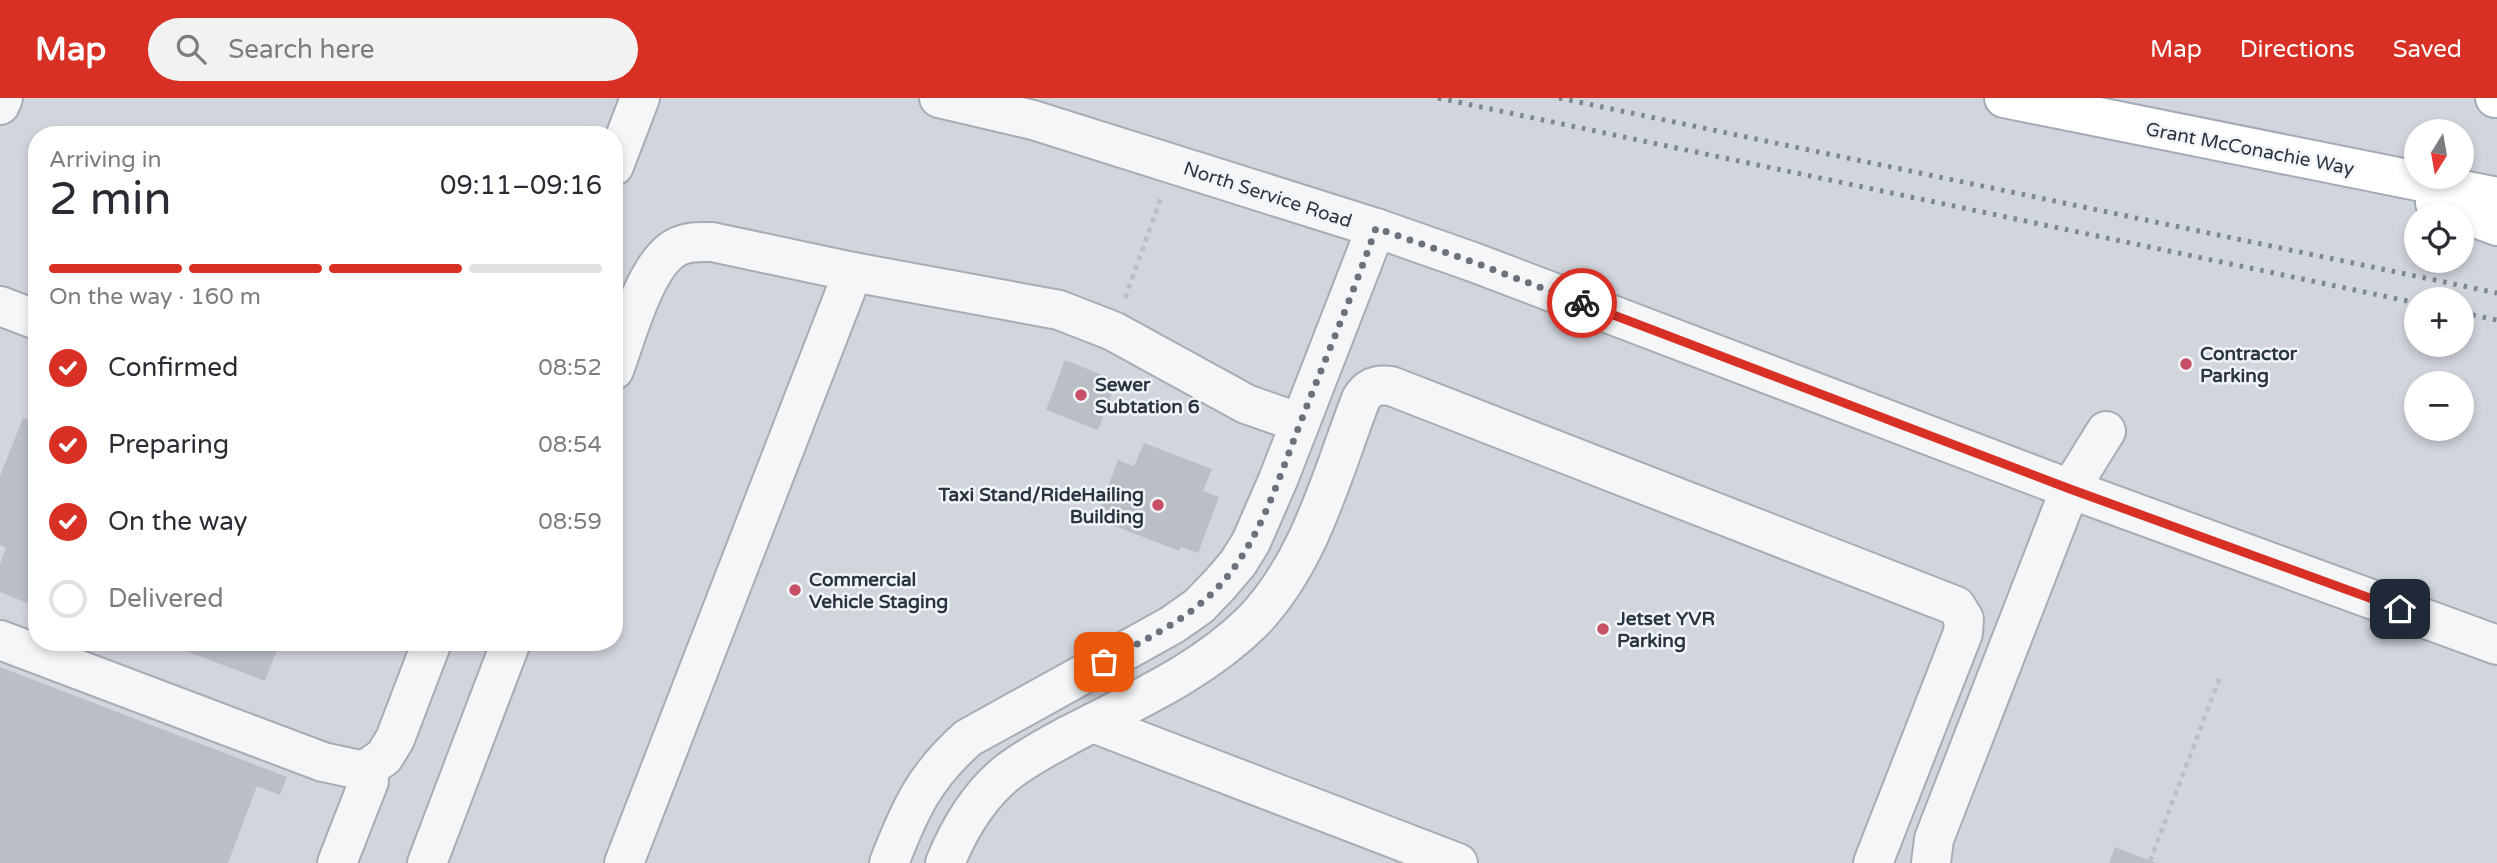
<!DOCTYPE html>
<meta charset="utf-8">
<style>
body{margin:0;font-family:"Varela Round",sans-serif;background:#f2f2f3;color:#2b2b33;height:100vh;display:flex;flex-direction:column;font-size:26px;white-space:nowrap}
*{box-sizing:border-box;margin:0}
p{font-size:23px;color:#7c7c81}
.icon{flex:none;width:38px;height:38px;fill:none;stroke:currentColor;stroke-width:2;stroke-linecap:round;stroke-linejoin:round}
.map{position:relative;flex:1;overflow:hidden}
.details{position:absolute;left:28px;top:28px;width:595px;height:525px;display:flex;flex-direction:column;background:#fff;border-radius:28px;box-shadow:0 4px 10px #0003}
.details>*{flex:none}
.needle{width:46px;rotate:191deg}
.tools{position:absolute;left:2404px;top:21px;display:grid;gap:14px}
.tools a{display:grid;place-items:center;width:70px;height:70px;border-radius:50%;background:#fff;box-shadow:0 4px 10px #0003;font-size:35px}
.pin{position:absolute;display:grid;place-items:center;width:60px;height:60px;color:#fff;margin:-30px;border-radius:14px;box-shadow:0 4px 10px #0006}
.courier{position:absolute;display:grid;place-items:center;width:70px;height:70px;margin:-35px;border:5px solid #d93025;border-radius:50%;background:#fff;color:#222;box-shadow:0 2px 9px #0007}
.headline em{font-style:normal;font-weight:600}
.headline div{display:flex;flex-direction:column-reverse}
.headline{display:flex;align-items:center;justify-content:space-between;height:119px;padding:0 21px}
h1{font-size:46px;font-weight:600;line-height:52px}
.bar{display:grid;grid-template-columns:repeat(4,1fr);gap:10px 7px;align-content:center;height:84px;padding:0 21px}
.bar i{height:9px;border-radius:5px;background:#e1e1e2}
.bar .on{background:#d93025}
.bar p{grid-column:span 4}
ol{padding:0 21px;list-style:none}
li{display:flex;align-items:center;gap:21px;height:77px}
li p{margin-inline-start:auto}
li .icon{padding:7px;border-radius:50%;background:#d93025;color:#fff;stroke-width:4}
li:last-child{color:#7c7c81}
li i{width:38px;height:38px;border:4px solid #e1e1e2;border-radius:50%}
header{display:flex;align-items:center;gap:42px;box-sizing:border-box;height:98px;padding:0 35px;background:#d93025;color:#fff}
header strong{font-size:33px}
nav{display:flex;gap:38px;margin-inline-start:auto;font-size:24px}
.search{width:490px;height:63px;background:#f2f2f3;display:flex;align-items:center;gap:18px;box-sizing:border-box;padding:0 24px;border-radius:38px;color:#7c7c81;font-size:26px}
.map>svg:first-child{display:block}
</style>
<header>
<strong>Map</strong>
<div class="search"><svg class="icon" aria-label="search" viewBox="0 0 24 24"><circle cx="10" cy="10" r="6"/><path d="M15 15l6 6"/></svg>Search here</div>
<nav><a>Map</a><a>Directions</a><a>Saved</a></nav>
</header>
<div class="map">
<svg width="2497" height="765" viewBox="0 0 2497 765">
<rect width="100%" height="100%" fill="#e3e6ea"/>
<path fill="#d1d5dc" fill-rule="evenodd" d="M0,0H2497V765H0ZM2417,33H2462V79H2417ZM37,37H614V544H37ZM2417,117H2462V163H2417ZM2417,201H2462V247H2417ZM2417,285H2462V331H2417Z"/>
<g fill="#babfc6">
<polygon points="1065,262 1117,283 1098,332 1046,312"/>
<polygon points="23,320 37,325 37,509 0,494 0,466 6,450 0,447 0,378"/>
<polygon points="1144,345 1212,371 1203,393 1219,399 1198,455 1181,449 1179,453 1112,427 1114,422 1098,416 1118,362 1134,368"/>
<polygon points="183,544 280,544 265,583 181,551"/>
<polygon points="0,569 287,679 280,697 257,688 228,765 0,765"/>
<polygon points="2115,749 2156,765 2109,765"/>
</g>
<g fill="none" stroke-linecap="round" stroke-linejoin="round">
<g stroke="#a8adb4" stroke-width="42">
<g id="minor">
<polyline points="939,0 1033,22 1376,130 1473,164 2070,391 2497,547"/>
<polyline points="0,7 3,0"/>
<polyline points="614,68 640,0"/>
<polyline points="0,208 37,222"/>
<path d="M614,272C627,238 646,162 679,148C690,143 700,144 712,144L853,174L1059,212L1113,233L1246,306L1300,325"/>
<polyline points="0,542 323,664 360,672 368,670 384,659 395,641 432,544"/>
<polyline points="1093,625 1458,765"/>
<polyline points="337,765 369,683 368,670"/>
<polyline points="427,765 511,544"/>
<polyline points="624,765 853,174"/>
<path d="M889,765C910,711 924,679 968,640L1172,527L1199,508L1221,485L1238,465L1251,444L1278,382L1376,130"/>
<path d="M945,765C959,731 979,697 1008,674C1026,660 1047,649 1067,638C1132,604 1199,576 1252,524C1310,465 1332,376 1361,301C1368,289 1377,286 1391,288L1956,508L1964,521L1963,535L1873,765"/>
<polyline points="1931,765 1934,741 2070,391 2106,333"/>
</g>
</g>
<g stroke="#a2abb5" stroke-width="42">
<g id="major">
<polyline points="2004,0 2497,99"/>
<polyline points="2495,0 2497,0"/>
<polyline points="2435,105 2497,128"/>
</g>
</g>
<g stroke="#bcc0c5" stroke-width="4.5" stroke-dasharray="5 5" stroke-linecap="butt">
<polyline points="1125,200 1161,100"/>
<polyline points="2150,763 2220,579"/>
</g>
<use href="#minor" stroke="#f5f6f8" stroke-width="38"/>
<use href="#major" stroke="#fff" stroke-width="38"/>
<g stroke="#7d8693" stroke-width="5" stroke-dasharray="3.5 7" stroke-linecap="butt">
<polyline points="1438,0 2417,205"/>
<polyline points="1559,0 2497,195"/>
<polyline points="2462,215 2497,222"/>
</g>
</g>
<g fill="none" stroke-linecap="round" stroke-linejoin="round">
<path stroke="#6b727c" stroke-width="7" stroke-dasharray="0 12.6" d="M1104,564C1146,541 1190,521 1222,485C1262,439 1279,379 1301,323C1326,259 1353,196 1376,130L1473,164L1582,205"/>
<polyline stroke="#d93025" stroke-width="9" points="1582,205 2070,391 2400,511"/>
</g>
<g fill="#c75067" stroke="#f2f5f7" stroke-width="2.5">
<circle cx="2186" cy="266" r="7"/>
<circle cx="1081" cy="297" r="7"/>
<circle cx="1158" cy="407" r="7"/>
<circle cx="795" cy="492" r="7"/>
<circle cx="1603" cy="531" r="7"/>
</g>
<g text-anchor="middle" stroke-width="5" stroke-linejoin="round" paint-order="stroke">
<g font-size="19" fill="#2b3441" stroke="#f2f5f7">
<text transform="translate(2250 50) rotate(11)" y="7">Grant McConachie Way</text>
<text transform="translate(1268 96) rotate(18)" y="7">North Service Road</text>
</g>
<g font-size="19" font-weight="bold" fill="#2b3441" stroke="#f2f5f7" text-anchor="start">
<text x="2200" y="262">Contractor<tspan x="2200" dy="22">Parking</tspan></text>
<text x="1095" y="293">Sewer<tspan x="1095" dy="22">Subtation 6</tspan></text>
<text x="1144" y="403" text-anchor="end">Taxi Stand/RideHailing<tspan x="1144" dy="22">Building</tspan></text>
<text x="809" y="488">Commercial<tspan x="809" dy="22">Vehicle Staging</tspan></text>
<text x="1617" y="527">Jetset YVR<tspan x="1617" dy="22">Parking</tspan></text>
</g>
</g>
</svg>
<div class="tools">
<a><svg class="needle" viewBox="-14 -14 28 28"><path d="M0-13l5 13h-10z" fill="#e53935"/><path d="M0 13l5-13h-10z" fill="#7c7c81"/></svg></a>
<a><svg class="icon" aria-label="locate" viewBox="0 0 24 24"><circle cx="12" cy="12" r="6"/><path d="M12 2v4M12 18v4M2 12h4M18 12h4"/></svg></a>
<a>+</a>
<a>−</a>
</div>
<div class="pin" style="left:1104px;top:564px;background:#ea580c"><svg class="icon" aria-label="bag" viewBox="0 0 24 24"><path d="M5 8h14l-1 12H6zM9 8a3 3 0 0 1 6 0"/></svg></div>
<div class="pin" style="left:2400px;top:511px;background:#1f2937"><svg class="icon" aria-label="home" viewBox="0 0 24 24"><path d="M3 11l9-7 9 7M6 9v11h12V9"/></svg></div>
<div class="courier" style="left:1582px;top:205px"><svg class="icon" aria-label="bike" viewBox="0 0 24 24"><circle cx="6" cy="16" r="4"/><circle cx="18" cy="16" r="4"/><path d="M6 16l4-8h5l3 8M10 8l3 8H6M13 5h3"/></svg></div>
<section class="details">
<div class="headline"><div><h1>2 min</h1><p>Arriving in</p></div><em>09:11–09:16</em></div>
<div class="bar"><i class="on"></i><i class="on"></i><i class="on"></i><i></i><p>On the way · 160 m</p></div>
<ol>
<li><svg class="icon" aria-label="check" viewBox="0 0 24 24"><path d="M5 12l5 5 9-10"/></svg>Confirmed<p>08:52</p></li>
<li><svg class="icon" aria-label="check" viewBox="0 0 24 24"><path d="M5 12l5 5 9-10"/></svg>Preparing<p>08:54</p></li>
<li><svg class="icon" aria-label="check" viewBox="0 0 24 24"><path d="M5 12l5 5 9-10"/></svg>On the way<p>08:59</p></li>
<li><i></i>Delivered</li>
</ol>
</section>
</div>
